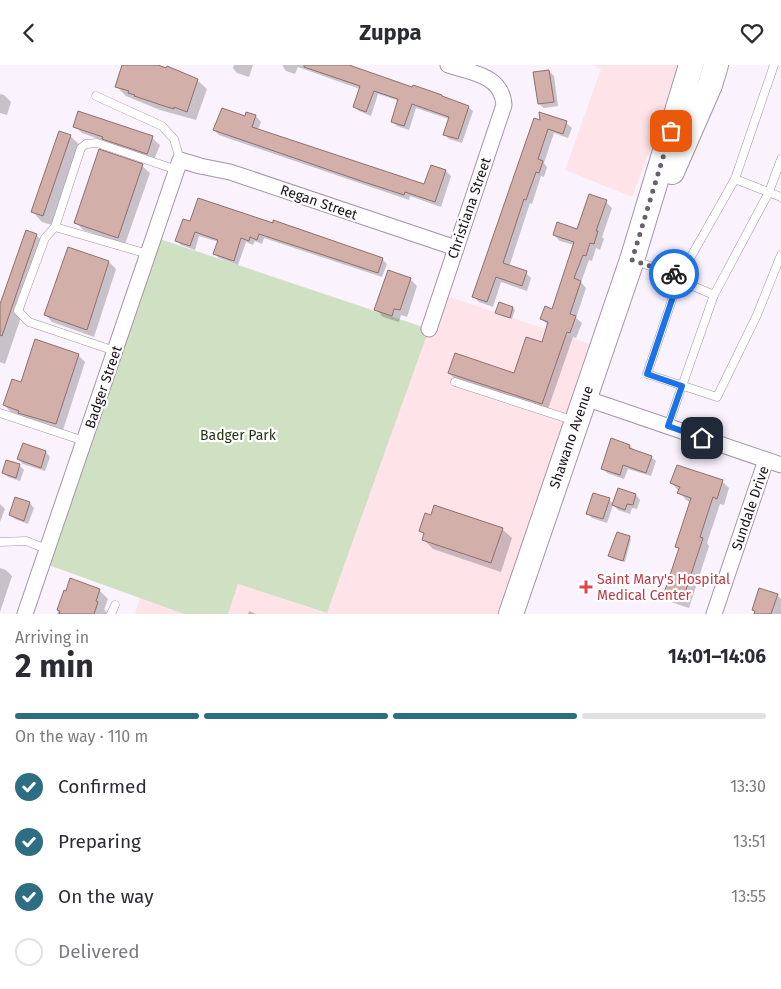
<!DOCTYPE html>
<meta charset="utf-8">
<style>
body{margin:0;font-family:"Fira Sans",sans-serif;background:#f2f2f3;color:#2b2b33;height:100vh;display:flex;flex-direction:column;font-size:19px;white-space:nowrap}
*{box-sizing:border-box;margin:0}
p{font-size:16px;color:#7c7c81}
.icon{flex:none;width:28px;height:28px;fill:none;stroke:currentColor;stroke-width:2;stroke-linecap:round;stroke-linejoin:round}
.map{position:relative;height:549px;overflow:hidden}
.sheet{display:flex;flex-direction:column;background:#fff;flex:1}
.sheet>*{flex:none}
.pin{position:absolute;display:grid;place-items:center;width:42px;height:42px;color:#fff;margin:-21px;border-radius:10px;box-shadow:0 2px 8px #0006}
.courier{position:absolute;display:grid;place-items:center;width:50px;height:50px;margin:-25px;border:4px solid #1a73e8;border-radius:50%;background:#fff;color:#222;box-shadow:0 1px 6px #0007}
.headline em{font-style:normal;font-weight:700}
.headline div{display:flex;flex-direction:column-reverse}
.headline{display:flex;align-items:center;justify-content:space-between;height:85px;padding:0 15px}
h1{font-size:32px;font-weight:700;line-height:38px}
.bar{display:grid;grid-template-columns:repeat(4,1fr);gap:8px 5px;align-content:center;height:60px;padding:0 15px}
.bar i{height:6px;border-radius:4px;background:#e1e1e2}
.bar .on{background:#2d6e82}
.bar p{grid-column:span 4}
ol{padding:0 15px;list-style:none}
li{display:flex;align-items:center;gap:15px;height:55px}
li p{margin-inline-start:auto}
li .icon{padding:5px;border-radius:50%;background:#2d6e82;color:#fff;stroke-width:4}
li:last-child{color:#7c7c81}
li i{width:28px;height:28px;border:2px solid #e1e1e2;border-radius:50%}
header{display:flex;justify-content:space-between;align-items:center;height:65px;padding:0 15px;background:#fff;font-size:22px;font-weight:700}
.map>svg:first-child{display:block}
</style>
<header><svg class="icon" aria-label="back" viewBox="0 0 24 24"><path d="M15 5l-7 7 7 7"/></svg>Zuppa<svg class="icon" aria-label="heart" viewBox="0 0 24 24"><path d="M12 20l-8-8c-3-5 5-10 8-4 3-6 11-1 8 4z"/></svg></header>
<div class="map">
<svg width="781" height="549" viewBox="0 0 781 549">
<rect width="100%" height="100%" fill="#faf2fc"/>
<g fill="#fee3e9">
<polygon points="591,0 680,0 675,19 632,132 565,105 601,4"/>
<polygon points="441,229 602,283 511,549 228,549 238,519 326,548"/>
<polygon points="140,533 184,549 135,549"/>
</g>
<polygon fill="#d0e1c3" points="154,172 429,264 327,548 238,519 228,549 184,549 43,498"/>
<g fill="#0003">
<polygon points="124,0 159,0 197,15 207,24 196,55 160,45 126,31 116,21"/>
<polygon points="234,0 253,0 249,12 237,8 233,3"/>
<polygon points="282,0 344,0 468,42 473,46 462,78 449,74 444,69 449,54 416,43 409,65 397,61 392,56 399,36 378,29 371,51 359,46 354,42 360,24 298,2 295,9 286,6"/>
<polygon points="549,6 554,11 558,41 544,43 539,39"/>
<polygon points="0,29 4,30 11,37 7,50 0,48"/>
<polygon points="247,48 256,51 261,57 258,65 425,121 446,106 451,111 441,142 410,131 409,135 219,70 214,65 246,52"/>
<polygon points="535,55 566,58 572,63 568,73 554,68 544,98 547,102 544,112 541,111 532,139 530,138 509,202 526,208 531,213 527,226 501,217 493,242 479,237 474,232"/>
<polygon points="75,61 152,73 160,80 154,95 111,81 107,77 82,68"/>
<polygon points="70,71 80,80 52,160 42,157 33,147"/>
<polygon points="142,101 150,108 125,179 83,165 76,157"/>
<polygon points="199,135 382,194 387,199 382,212 264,173 262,179 255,176 253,180 246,177 238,200 219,193 215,189 219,177 199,171 195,185 181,180 177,176 191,158"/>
<polygon points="606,137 612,143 602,172 604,174 600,185 596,183 592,196 589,195 581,217 586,223 576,253 582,258 576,273 573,272 548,344 455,314 449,308 514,310 542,279 549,261 542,254 553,245 574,180 560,176 554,170 578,165"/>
<polygon points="36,170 46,179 5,299 0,297 0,243"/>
<polygon points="68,183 109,197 116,204 94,272 52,257 45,249"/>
<polygon points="410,214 417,221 407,252 401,250 399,257 383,252 376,244"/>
<polygon points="513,243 515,245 512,254 497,248"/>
<polygon points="78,290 85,297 63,365 27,355 23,351 11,347 4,340 22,318"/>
<polygon points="23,379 46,387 50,392 45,406 23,399 18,394"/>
<polygon points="630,381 634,385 651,392 656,396 651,411 628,404 624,414 607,408 603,403"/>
<polygon points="19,400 24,405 20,416 8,412 3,408"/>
<polygon points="722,416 729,423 724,440 720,439 707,478 709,481 689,543 671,537 664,530 679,485 676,481 691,437 686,435 672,418"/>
<polygon points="619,424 636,430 640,435 637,444 632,443 630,449 618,445 613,440 607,458 592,453 588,448 609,435 614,439"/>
<polygon points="16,434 30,438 34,443 28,459 15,454 10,450"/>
<polygon points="0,439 5,444 0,457"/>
<polygon points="502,464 512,473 501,507 433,484 423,474 425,470 421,466"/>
<polygon points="629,472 631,474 625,497 611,493 609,491"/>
<polygon points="0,503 6,505 12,511 0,547"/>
<polygon points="99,525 108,534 104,545 107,547 106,549 57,549 65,527"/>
<polygon points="777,530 781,534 781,549 755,549"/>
<polygon points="249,546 257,549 248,549"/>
</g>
<g fill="#d2b0a9" stroke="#8f6f6a">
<polygon points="122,0 158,0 166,3 167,1 198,14 187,47 174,42 174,44 167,42 134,31 135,30 128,28 129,26 115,22"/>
<polygon points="304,0 349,0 412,22 413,20 442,30 442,31 469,41 458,74 443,70 449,52 412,39 404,61 391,57 398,34 374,26 366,47 353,42 360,21 304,2"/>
<polygon points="549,5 554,37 538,39 533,7"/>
<polygon points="222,43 245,51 246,47 256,50 252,62 424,119 431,100 446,105 435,137 405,127 404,130 364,117 213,65"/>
<polygon points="78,46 153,71 148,87 147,89 102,74 103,72 73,62"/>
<polygon points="539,47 567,56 563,69 548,64 538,94 543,96 539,108 536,107 526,135 524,134 503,198 527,206 522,221 496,212 487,237 472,232 534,53 540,55"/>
<polygon points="59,66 71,70 43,151 31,147"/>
<polygon points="99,84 143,99 118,173 74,158"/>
<polygon points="589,129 607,135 596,166 598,166 594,179 590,178 586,191 583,190 574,213 581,216 570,249 576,251 570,268 567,267 542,339 448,308 455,288 514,308 526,272 542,277 548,257 540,254 545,241 552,244 574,177 553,170 557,157 577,164"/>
<polygon points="198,133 273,158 273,155 383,193 378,208 259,169 257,175 250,172 249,176 241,173 234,196 213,189 218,175 195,167 190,181 175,176 183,154 190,156"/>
<polygon points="26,165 37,169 2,271 0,270 0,239"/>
<polygon points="68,182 109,196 87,265 44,250"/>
<polygon points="388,205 411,213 400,245 394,244 392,251 374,245"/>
<polygon points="499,237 513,242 510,253 495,248"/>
<polygon points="35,274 79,289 56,359 18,348 19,346 3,340 12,314 21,317"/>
<polygon points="611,373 630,380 629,383 652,391 646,408 623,400 620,410 601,404"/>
<polygon points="23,378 46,386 41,403 17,394"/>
<polygon points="6,395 20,399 16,413 2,408"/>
<polygon points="677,400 723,415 717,434 713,432 700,472 703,473 682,537 663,531 679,483 675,482 691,433 677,428 680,422 670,418"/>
<polygon points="618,423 636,429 633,440 627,439 625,445 612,440"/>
<polygon points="593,428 610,433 603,454 586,449"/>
<polygon points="15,432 30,437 24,456 9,450"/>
<polygon points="434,440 503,463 491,498 422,475 424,468 419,466 425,448 431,450"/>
<polygon points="617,467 630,471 623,496 608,491"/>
<polygon points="70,513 100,524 96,536 98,537 94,549 59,549 60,546 57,545 64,525 66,526"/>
<polygon points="759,523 778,529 771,549 754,549 755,546 752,545"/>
</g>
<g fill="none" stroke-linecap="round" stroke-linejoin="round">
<g stroke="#a693ab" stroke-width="9">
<g id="service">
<polyline points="96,31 162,61 174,74 180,95"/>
<polyline points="735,114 774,0"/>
<polyline points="55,162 81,83 86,79 97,78 177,105"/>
<polyline points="635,196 680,211 735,114 781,132"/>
<polyline points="680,211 647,309 717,332 757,250 781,190"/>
<polyline points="679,215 714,230"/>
<polyline points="115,286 29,257 18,246 45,173 55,162 148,189"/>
<polyline points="455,317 575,356"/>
<polyline points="0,348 84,376"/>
<polyline points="668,361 714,230 769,127 781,94"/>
<polyline points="0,477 26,476 47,484"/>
<polyline points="111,549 115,540"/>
</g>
</g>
<g stroke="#a693ab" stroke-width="17">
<g id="minor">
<path d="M429,264L504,40C502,10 472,8 448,0"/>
<polyline points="585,333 781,400"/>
<polyline points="25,549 180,95 200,101 230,107 456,183"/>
<polyline points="714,549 766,395"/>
</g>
</g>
<g stroke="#a693ab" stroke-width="26">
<g id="primary">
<polyline points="672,107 710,20 716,0"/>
<polyline points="511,549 632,195 691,0"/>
</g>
</g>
<use href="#service" stroke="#fff" stroke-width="8"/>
<use href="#minor" stroke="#fff" stroke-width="15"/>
<use href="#primary" stroke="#fff" stroke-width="24"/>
</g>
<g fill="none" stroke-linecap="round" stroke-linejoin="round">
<polyline stroke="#68616a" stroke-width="5" stroke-dasharray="0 9" points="671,66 632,195 674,209"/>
<polyline stroke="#1a73e8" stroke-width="6" points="674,209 680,211 647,309 682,321 668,361 702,373"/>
</g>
<path fill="#e0444e" stroke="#fff" stroke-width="2" d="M583.5 514.5h5v5h5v5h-5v5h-5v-5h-5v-5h5z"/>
<g text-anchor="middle" stroke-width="4.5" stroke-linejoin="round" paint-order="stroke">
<g font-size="14" fill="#1a131c" stroke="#fff">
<text transform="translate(319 137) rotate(19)" y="5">Regan Street</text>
<text transform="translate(469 143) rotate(-71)" y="5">Christiana Street</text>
<text transform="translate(103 322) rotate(-71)" y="5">Badger Street</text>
<text transform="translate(571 372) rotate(-71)" y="5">Shawano Avenue</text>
<text transform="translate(750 443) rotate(-71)" y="5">Sundale Drive</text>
</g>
<g font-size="14" fill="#1e3309" stroke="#fff">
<text x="238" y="375">Badger Park</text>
</g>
<g font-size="14" fill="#be3a42" stroke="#fff" text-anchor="start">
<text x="597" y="519">Saint Mary's Hospital<tspan x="597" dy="16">Medical Center</tspan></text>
</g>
</g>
</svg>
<div class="pin" style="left:671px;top:66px;background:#ea580c"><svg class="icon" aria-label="bag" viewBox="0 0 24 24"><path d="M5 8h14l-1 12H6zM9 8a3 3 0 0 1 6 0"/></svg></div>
<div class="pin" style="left:702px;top:373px;background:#1f2937"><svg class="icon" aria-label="home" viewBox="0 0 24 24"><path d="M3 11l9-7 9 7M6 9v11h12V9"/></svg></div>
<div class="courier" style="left:674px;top:209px"><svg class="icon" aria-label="bike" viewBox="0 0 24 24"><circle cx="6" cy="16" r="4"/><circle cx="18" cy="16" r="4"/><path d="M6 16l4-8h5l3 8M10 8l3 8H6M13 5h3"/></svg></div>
</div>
<section class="sheet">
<div class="headline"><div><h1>2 min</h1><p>Arriving in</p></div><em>14:01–14:06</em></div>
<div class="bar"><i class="on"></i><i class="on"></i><i class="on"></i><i></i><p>On the way · 110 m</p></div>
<ol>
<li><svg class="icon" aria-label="check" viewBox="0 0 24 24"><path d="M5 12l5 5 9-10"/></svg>Confirmed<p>13:30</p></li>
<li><svg class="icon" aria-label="check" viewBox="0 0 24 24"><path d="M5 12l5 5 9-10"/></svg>Preparing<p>13:51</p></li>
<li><svg class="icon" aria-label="check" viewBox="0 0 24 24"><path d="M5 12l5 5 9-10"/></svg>On the way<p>13:55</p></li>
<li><i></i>Delivered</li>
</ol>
</section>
